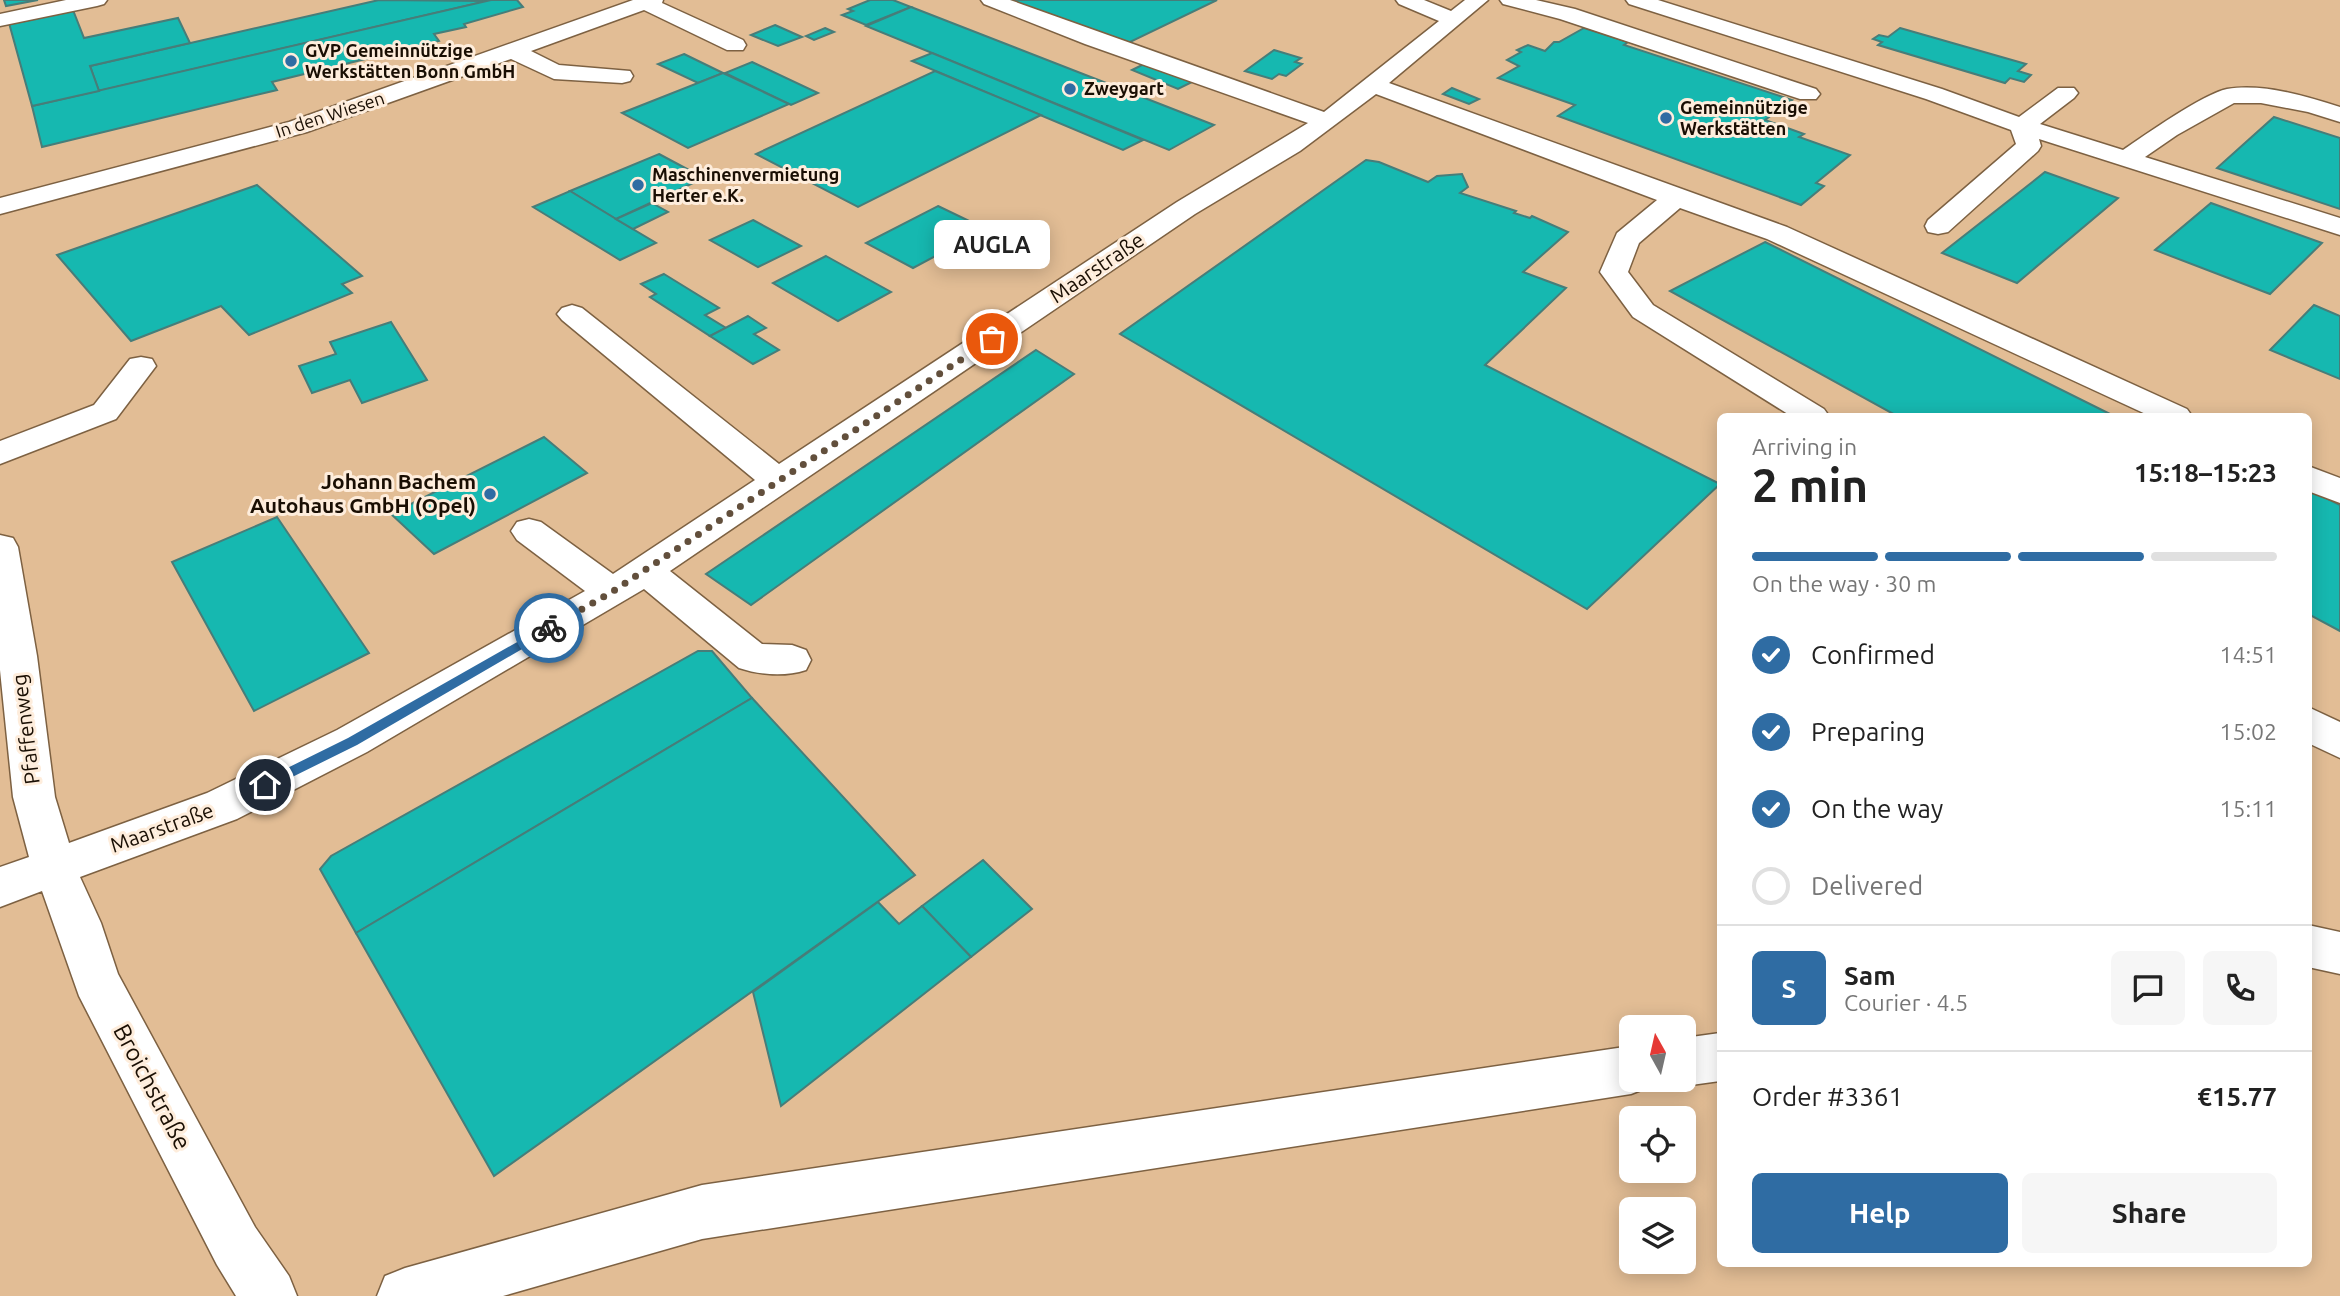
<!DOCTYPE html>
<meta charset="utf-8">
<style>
body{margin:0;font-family:Ubuntu,sans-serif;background:#f6f6f6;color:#222;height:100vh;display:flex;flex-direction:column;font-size:26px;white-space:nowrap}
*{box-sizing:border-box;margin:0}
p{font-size:23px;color:#767676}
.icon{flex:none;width:38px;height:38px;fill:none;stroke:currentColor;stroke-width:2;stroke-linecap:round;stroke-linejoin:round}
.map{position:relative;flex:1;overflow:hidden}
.side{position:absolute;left:1717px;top:413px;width:595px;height:854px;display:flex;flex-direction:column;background:#fff;border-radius:10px;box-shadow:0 4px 18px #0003}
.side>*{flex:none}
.needle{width:46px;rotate:352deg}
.controls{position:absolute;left:1619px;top:1015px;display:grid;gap:14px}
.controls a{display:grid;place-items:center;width:77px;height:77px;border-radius:10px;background:#fff;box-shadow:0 4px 18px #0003;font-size:35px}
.pin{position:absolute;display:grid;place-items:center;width:60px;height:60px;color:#fff;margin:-30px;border:4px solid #fff;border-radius:50%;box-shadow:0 2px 7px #0007}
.courier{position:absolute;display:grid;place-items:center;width:70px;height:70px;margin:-35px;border:5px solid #2f6ca3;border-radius:50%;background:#fff;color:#222;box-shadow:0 2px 9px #0007}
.bubble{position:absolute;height:49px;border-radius:10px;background:#fff;box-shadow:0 4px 18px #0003;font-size:23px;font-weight:600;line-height:49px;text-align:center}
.summary em{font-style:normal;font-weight:600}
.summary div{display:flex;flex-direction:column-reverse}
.summary{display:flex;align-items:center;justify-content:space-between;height:119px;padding:0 35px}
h1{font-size:46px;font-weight:600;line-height:52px}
.bar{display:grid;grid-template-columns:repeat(4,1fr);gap:10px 7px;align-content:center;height:84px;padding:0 35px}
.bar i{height:9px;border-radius:5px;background:#e0e0e0}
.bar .selected{background:#2f6ca3}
.bar p{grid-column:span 4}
.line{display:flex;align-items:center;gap:18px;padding:0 35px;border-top:2px solid #e0e0e0}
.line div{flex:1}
.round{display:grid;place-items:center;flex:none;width:74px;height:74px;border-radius:10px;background:#f6f6f6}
ol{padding:0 35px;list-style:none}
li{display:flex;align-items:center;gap:21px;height:77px}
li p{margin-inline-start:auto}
li .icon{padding:7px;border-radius:50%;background:#2f6ca3;color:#fff;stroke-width:4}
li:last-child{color:#767676}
li i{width:38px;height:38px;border:4px solid #e0e0e0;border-radius:50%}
.action{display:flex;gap:14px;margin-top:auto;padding:14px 35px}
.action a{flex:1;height:80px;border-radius:10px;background:#2f6ca3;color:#fff;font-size:28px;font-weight:600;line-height:80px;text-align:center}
.action a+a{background:#f6f6f6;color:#222}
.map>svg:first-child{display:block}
</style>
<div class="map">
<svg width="2340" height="1296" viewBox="0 0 2340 1296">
<rect width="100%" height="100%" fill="#e9c9a7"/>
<path fill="#e2bd95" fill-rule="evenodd" d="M0,0H2340V1296H0ZM1720,416H2308V1264H1720ZM1631,1027H1684V1080H1631ZM1631,1118H1684V1171H1631ZM1631,1209H1684V1262H1631Z"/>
<g fill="#16b8b0" stroke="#477d79" stroke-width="2">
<polygon points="4,0 38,0 6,6"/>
<polygon points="379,0 487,1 99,91 90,66"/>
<polygon points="517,0 523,7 464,24 466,27 434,34 439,41 272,82 277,90 42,147 32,106 491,0"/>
<polygon points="870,0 893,0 911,7 866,25 842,15 853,11 848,9"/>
<polygon points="1008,0 1217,0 1126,44"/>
<polygon points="911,7 1214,125 1169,150 866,26"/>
<polygon points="73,10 84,38 178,18 190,43 90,66 99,91 32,106 9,23"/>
<polygon points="775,25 802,37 778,46 751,35"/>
<polygon points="825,28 834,32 814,40 806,36"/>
<polygon points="1584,28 1628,42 1624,45 1792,100 1765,120 1804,134 1799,137 1850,155 1816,183 1824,186 1801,205 1558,116 1575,105 1498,78 1519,66 1507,60 1521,52 1517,50 1528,45 1545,51 1554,42 1559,42"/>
<polygon points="1900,28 2026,64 2018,71 2031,75 2024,82 2010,78 2005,83 1878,45 1882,42 1873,39 1879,35 1888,37"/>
<polygon points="1274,50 1301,58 1295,62 1302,64 1286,76 1279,74 1272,79 1245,71"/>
<polygon points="932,53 1143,140 1123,150 912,61"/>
<polygon points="684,54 723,73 698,83 658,64"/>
<polygon points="1150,61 1196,80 1178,89 1132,70"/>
<polygon points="752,62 818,93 791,105 725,73"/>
<polygon points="935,71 1041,115 858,207 756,154"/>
<polygon points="723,73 789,104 688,148 622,113"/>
<polygon points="1452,88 1479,99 1469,104 1443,94"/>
<polygon points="2274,117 2340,138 2340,209 2217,168"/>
<polygon points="659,154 704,178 616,219 570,191"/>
<polygon points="1366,160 1379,162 1428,182 1437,176 1462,174 1468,187 1460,193 1516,211 1514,213 1530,218 1532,216 1568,232 1523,272 1566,288 1485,365 1720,484 1587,609 1120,334"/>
<polygon points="2045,172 2118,198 2017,283 1942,253"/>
<polygon points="257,185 362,276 342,284 352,293 249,335 221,306 131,341 57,255"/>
<polygon points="570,191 616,219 656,243 620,260 533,207"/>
<polygon points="652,203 668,212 633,229 616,219"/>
<polygon points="2211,203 2322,243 2270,294 2155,250"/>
<polygon points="938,206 986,229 913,268 866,243"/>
<polygon points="753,220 801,246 758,267 710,240"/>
<polygon points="1765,242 2114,416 1897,416 1670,291"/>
<polygon points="826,256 891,292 838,321 773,283"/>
<polygon points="664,274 719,308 705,315 726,328 710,336 650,297 656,294 641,284"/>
<polygon points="2314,305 2340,316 2340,379 2270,350"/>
<polygon points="748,316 766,328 754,334 779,350 753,364 710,336"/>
<polygon points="391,322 427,380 362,403 350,380 312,393 299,366 336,354 330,342"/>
<polygon points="1036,350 1074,374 751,605 706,574"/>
<polygon points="544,437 587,473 434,554 391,514"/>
<polygon points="2308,489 2340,505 2340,631 2308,614"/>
<polygon points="277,517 369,653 254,711 172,562"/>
<polygon points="698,651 712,651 752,698 356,933 320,869 331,856"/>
<polygon points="752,698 915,875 494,1176 356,933"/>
<polygon points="983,860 1032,909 971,957 922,906"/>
<polygon points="878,902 899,924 922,906 971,957 781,1106 753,992"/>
</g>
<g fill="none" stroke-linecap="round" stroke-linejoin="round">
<g stroke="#7d6142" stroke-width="3">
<g id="minor">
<polygon points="66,0 107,0 104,4 97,6 0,26 0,14"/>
<polygon points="633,0 663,0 662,3 743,40 746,45 743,50 727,50 644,10 531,51 559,65 630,71 633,76 630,81 622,83 554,79 511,59 307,132 0,214 0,198 289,122"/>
<path d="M981,0H1010L1324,112L1439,21L1399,4L1396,0H1424L1451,11L1465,0H1488L1389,83L1787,227L2187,409L2192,416H2150L1767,239L1680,208L1639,243L1628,272L1653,305L1824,409L1829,416H1791L1633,317L1600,272L1617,233L1657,200L1376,94L1300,151L1195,214L670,571L762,644L792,645L806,650L811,660L806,670C785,677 760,675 739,668L644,589L367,752L237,819L80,877L101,923L118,974L255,1227L289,1276L297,1296H236L217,1265L79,996L42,891L0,907V867L29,857L13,797L0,670V535L13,538L18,547L37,656L55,797L69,843L207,793L337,730L585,591L517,540L511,531L517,522L529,519L541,522L613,574L755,480L562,320L557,314L562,308L572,305L582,308L779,464L1177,202L1308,123L1085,44L984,4Z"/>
<polygon points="1500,0 1536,0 1575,9 1816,89 1820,94 1816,99 1800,99 1560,19 1503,4"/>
<path d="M1626,0H1658L1942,89L2019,117L2058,88H2074L2078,93L2074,98L2040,124L2123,150C2145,135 2203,94 2227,89C2263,83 2306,96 2340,107V122L2308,112L2261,103H2234L2177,135L2145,157L2340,218V235L2039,139L2041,146L2038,151L1948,232L1938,234L1928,232L1925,226L1928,220L2016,144L2011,130L1926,99L1629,4Z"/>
<polygon points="141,357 152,359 156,366 116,419 0,464 0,441 94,405 130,359"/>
<polygon points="2308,466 2340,478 2340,503 2308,491"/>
<polygon points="2308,707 2340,722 2340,758 2308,743"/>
<polygon points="2308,925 2340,932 2340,974 2308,967"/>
<polygon points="1720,1033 1720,1081 1684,1086 1669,1080 1684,1080 1684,1038"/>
<polygon points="1631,1046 1631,1080 1652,1080 1649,1087 1631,1094 702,1239 503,1296 377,1296 385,1276 405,1268 702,1185"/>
</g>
</g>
<use href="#minor" fill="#fff" fill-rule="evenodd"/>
</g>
<polygon fill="#2f6ca3" points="549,624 553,625 553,631 357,745 270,788 261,788 261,781 348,738"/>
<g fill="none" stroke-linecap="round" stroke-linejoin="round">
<polyline stroke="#624f3c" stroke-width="7" stroke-dasharray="0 12.6" points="549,628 612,592 992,339"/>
</g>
<g fill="#2f6ca3" stroke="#feeddc" stroke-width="2.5">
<circle cx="291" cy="61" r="7"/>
<circle cx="1070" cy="89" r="7"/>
<circle cx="1666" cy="118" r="7"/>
<circle cx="638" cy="185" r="7"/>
<circle cx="490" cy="494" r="7"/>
</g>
<g text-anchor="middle" stroke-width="6" stroke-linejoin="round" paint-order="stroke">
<g font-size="18" font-weight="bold" fill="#190e03" stroke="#feeddc" text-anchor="start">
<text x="305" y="57">GVP Gemeinnützige<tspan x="305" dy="21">Werkstätten Bonn GmbH</tspan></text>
<text x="1084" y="95">Zweygart</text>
<text x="1680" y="114">Gemeinnützige<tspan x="1680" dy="21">Werkstätten</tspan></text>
<text x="652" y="181">Maschinenvermietung<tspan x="652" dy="21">Herter e.K.</tspan></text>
</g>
<g font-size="18" fill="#190e03" stroke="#feeddc">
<text transform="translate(330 115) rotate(-18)" y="6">In den Wiesen</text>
</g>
<g font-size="21" fill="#190e03" stroke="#feeddc">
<text transform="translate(1097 268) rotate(-34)" y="7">Maarstraße</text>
<text transform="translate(26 729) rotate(-97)" y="7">Pfaffenweg</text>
<text transform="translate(162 828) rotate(-20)" y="7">Maarstraße</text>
</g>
<g font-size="21" font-weight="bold" fill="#190e03" stroke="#feeddc" text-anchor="end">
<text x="476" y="489">Johann Bachem<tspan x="476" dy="24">Autohaus GmbH (Opel)</tspan></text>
</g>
<g font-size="24" fill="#190e03" stroke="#feeddc">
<text transform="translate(152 1087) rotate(62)" y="8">Broichstraße</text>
</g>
</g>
</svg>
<div class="controls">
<a><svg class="needle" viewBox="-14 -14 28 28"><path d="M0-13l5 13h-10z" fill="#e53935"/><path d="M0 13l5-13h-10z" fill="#767676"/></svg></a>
<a><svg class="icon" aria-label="locate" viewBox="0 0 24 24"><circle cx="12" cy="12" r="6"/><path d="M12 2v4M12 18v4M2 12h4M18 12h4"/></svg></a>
<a><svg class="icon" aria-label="layers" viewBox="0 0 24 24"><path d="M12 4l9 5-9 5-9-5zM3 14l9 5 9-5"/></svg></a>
</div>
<div class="pin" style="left:992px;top:339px;background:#ea580c"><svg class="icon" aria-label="bag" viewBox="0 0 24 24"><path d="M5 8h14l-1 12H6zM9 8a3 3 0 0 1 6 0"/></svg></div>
<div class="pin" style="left:265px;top:785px;background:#1f2937"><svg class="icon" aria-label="home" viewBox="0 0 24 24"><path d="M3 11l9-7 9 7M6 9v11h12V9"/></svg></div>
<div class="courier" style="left:549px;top:628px"><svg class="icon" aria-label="bike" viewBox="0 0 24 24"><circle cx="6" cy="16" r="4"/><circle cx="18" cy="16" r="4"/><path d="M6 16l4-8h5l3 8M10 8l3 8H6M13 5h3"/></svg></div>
<div class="bubble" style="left:934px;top:220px;width:116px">AUGLA</div>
<section class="side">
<div class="summary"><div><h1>2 min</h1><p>Arriving in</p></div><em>15:18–15:23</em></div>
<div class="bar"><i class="selected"></i><i class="selected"></i><i class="selected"></i><i></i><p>On the way · 30 m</p></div>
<ol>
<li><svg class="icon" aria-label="check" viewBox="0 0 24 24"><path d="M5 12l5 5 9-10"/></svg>Confirmed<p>14:51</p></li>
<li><svg class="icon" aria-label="check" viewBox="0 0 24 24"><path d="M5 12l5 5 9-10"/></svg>Preparing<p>15:02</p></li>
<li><svg class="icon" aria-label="check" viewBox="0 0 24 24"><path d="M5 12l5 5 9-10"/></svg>On the way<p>15:11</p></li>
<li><i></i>Delivered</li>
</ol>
<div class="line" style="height:126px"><b class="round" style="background:#2f6ca3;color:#fff">S</b><div><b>Sam</b><p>Courier · 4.5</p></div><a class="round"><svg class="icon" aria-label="chat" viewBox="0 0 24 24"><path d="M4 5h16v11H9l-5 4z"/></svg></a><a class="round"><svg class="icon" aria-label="phone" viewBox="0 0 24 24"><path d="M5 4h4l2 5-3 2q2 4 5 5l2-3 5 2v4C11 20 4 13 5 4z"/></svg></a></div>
<div class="line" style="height:91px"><div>Order #3361</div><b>€15.77</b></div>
<div class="action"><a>Help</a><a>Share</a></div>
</section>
</div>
